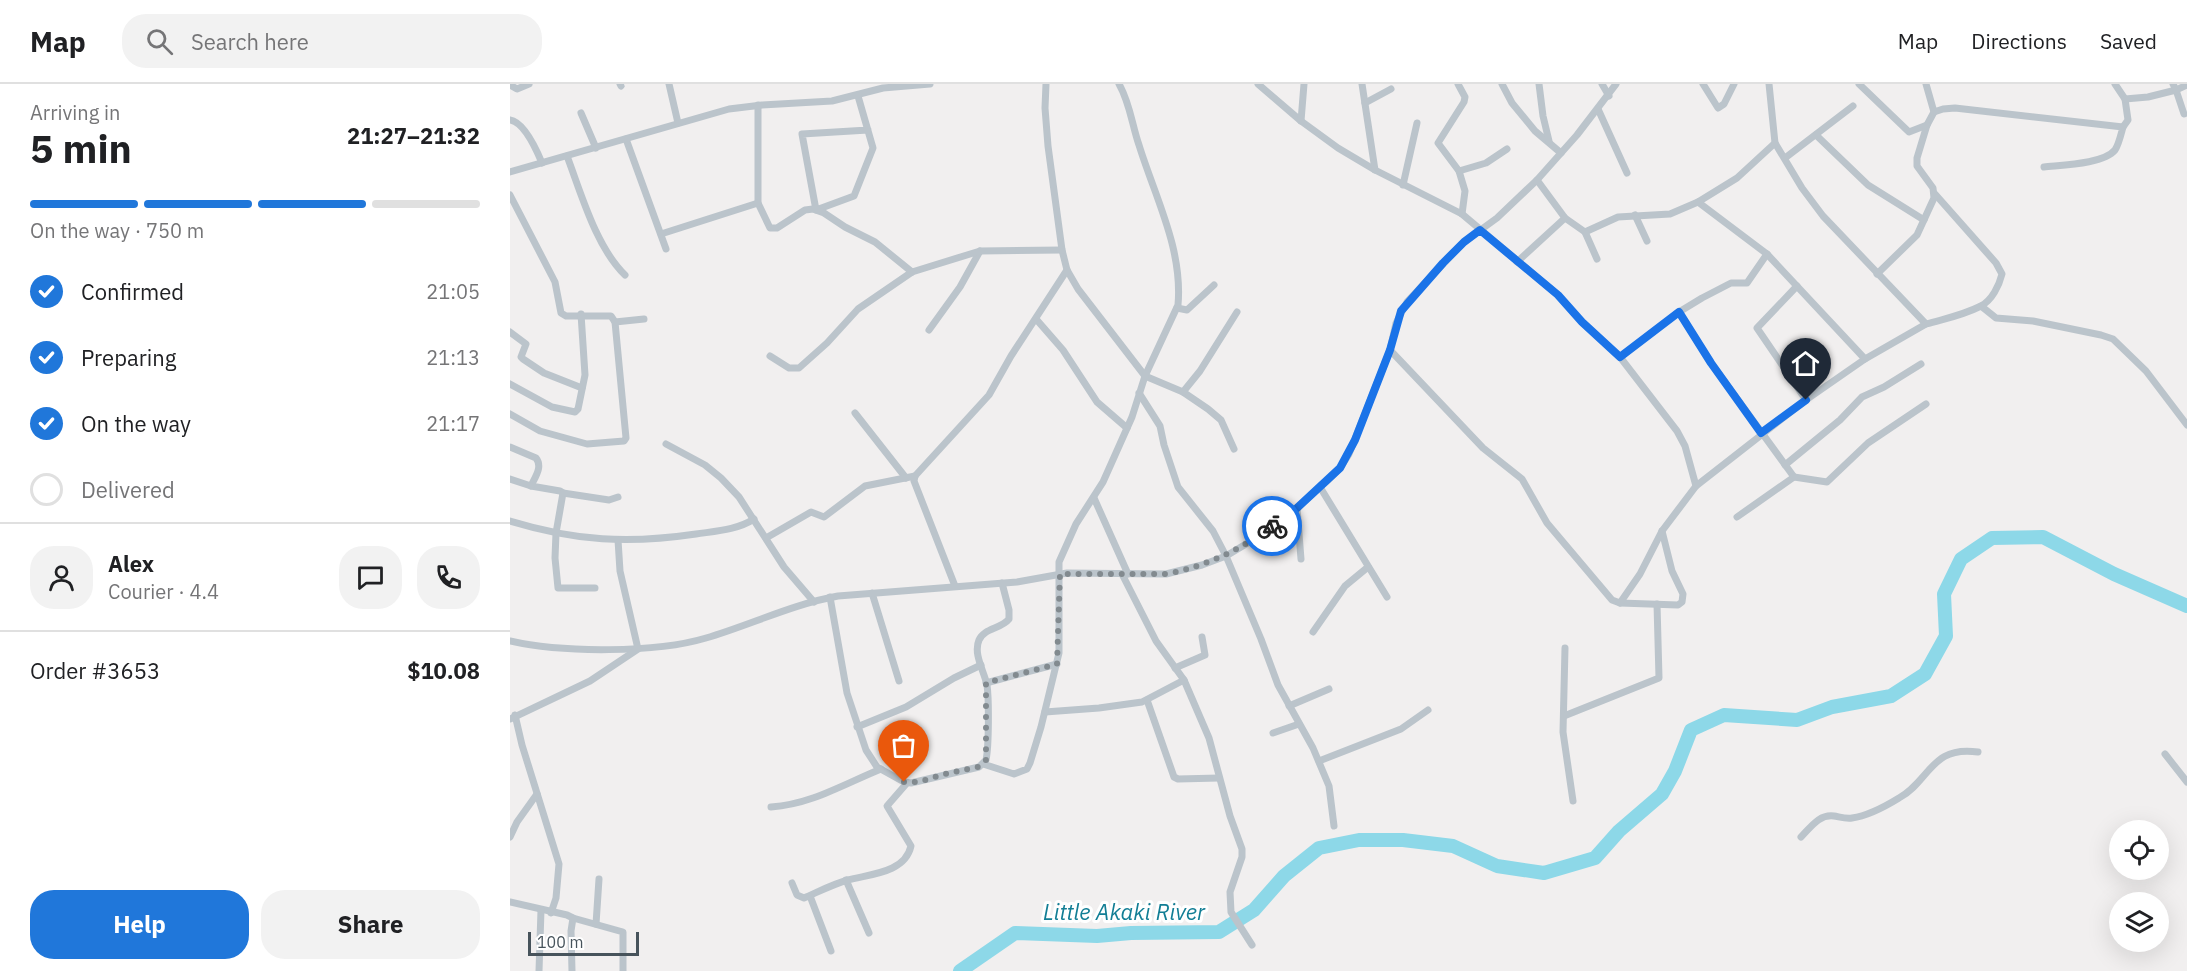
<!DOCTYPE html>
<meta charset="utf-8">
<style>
body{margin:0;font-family:"IBM Plex Sans",sans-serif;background:#f2f2f2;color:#202124;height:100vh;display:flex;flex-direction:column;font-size:22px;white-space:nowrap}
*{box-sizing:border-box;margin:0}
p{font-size:20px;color:#757577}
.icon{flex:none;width:33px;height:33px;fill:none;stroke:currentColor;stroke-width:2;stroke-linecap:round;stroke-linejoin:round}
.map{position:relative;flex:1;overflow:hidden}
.drawer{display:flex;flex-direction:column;background:#fff;width:510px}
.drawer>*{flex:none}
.tools{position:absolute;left:1599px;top:736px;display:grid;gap:12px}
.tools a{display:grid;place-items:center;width:60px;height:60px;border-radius:50%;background:#fff;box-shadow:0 6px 24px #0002;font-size:30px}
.scale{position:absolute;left:18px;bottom:15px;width:111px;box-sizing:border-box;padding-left:6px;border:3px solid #47535b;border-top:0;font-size:16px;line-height:21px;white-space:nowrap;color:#47535b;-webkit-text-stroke:4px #fff;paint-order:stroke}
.pin{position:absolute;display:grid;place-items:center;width:51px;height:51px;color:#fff;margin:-62px -26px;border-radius:50% 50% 50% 0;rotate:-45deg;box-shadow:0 0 6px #0007}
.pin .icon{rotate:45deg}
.courier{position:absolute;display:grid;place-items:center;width:60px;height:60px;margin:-30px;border:4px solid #1a73e8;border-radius:50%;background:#fff;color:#222;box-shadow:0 2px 8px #0007}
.head em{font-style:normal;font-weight:700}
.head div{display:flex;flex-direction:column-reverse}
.head{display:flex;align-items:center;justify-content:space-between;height:102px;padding:0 30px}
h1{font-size:39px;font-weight:700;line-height:45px}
.bar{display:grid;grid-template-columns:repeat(4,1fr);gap:9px 6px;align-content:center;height:72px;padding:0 30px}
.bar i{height:8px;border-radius:4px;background:#e0e0e0}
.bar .selected{background:#2077da}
.bar p{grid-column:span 4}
.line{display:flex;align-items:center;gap:15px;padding:0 30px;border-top:2px solid #e0e0e0}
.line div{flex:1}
.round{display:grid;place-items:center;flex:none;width:63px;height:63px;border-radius:24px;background:#f2f2f2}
ol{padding:0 30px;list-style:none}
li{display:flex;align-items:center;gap:18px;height:66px}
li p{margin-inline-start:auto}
li .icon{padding:6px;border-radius:50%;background:#2077da;color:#fff;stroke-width:4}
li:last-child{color:#757577}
li i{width:33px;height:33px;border:3px solid #e0e0e0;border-radius:50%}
.primary-button{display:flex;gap:12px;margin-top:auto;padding:12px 30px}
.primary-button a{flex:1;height:69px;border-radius:24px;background:#2077da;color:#fff;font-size:24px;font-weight:700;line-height:69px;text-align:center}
.primary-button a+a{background:#f2f2f2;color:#202124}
header{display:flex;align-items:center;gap:36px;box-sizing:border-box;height:84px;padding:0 30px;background:#fff;border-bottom:2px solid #e0e0e0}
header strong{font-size:28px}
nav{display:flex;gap:33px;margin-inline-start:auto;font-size:21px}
.search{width:420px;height:54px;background:#f2f2f2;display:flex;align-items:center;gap:15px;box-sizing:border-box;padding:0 21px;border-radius:24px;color:#757577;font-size:22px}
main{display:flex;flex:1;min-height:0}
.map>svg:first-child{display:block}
</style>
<header>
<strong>Map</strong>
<div class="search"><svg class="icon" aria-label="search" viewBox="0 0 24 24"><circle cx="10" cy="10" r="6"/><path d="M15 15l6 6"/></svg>Search here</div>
<nav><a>Map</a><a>Directions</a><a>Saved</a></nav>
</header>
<main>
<section class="drawer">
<div class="head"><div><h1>5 min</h1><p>Arriving in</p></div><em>21:27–21:32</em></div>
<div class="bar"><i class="selected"></i><i class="selected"></i><i class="selected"></i><i></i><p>On the way · 750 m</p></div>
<ol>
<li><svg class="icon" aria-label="check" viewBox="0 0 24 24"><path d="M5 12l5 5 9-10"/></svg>Confirmed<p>21:05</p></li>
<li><svg class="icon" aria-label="check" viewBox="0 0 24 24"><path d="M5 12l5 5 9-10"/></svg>Preparing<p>21:13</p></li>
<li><svg class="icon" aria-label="check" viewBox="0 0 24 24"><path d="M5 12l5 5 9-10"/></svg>On the way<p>21:17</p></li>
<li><i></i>Delivered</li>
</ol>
<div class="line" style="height:108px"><a class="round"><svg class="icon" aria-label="person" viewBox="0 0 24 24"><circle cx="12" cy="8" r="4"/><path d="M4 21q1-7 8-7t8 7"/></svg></a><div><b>Alex</b><p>Courier · 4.4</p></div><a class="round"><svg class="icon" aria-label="chat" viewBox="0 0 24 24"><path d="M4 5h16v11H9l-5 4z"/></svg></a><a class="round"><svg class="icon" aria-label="phone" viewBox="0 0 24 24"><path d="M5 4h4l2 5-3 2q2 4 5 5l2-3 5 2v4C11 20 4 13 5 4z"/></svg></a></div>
<div class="line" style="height:78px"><div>Order #3653</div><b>$10.08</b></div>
<div class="primary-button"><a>Help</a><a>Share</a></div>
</section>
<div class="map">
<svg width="1677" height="887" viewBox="0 0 1677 887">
<rect width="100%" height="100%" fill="#f1efef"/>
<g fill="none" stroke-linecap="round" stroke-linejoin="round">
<polyline stroke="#8dd8e8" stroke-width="14" points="450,887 505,849 587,852 621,849 709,848 744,826 774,792 809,764 849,756 893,756 943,762 987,782 1034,789 1085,774 1109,747 1152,710 1165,687 1181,646 1214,631 1287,636 1322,623 1381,612 1415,590 1436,552 1434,510 1451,475 1482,454 1533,453 1604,490 1677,522"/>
<g stroke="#bbc4cb" stroke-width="7">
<polyline points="110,0 111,2"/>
<polyline points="159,0 168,39"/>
<polyline points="536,0 535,24 538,62 552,166 557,186 568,205 635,292 673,308 698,325 711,336 724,365"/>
<polyline points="748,0 791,37 828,64 865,86 952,130 1048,211 1072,238 1110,273 1167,347 1175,362 1186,402 1296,316 1355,275 1416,240 1313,132 1292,104 1265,59 1259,0"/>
<polyline points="852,0 865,86"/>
<polyline points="948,0 955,13 954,18 928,59 949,87 955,107 952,130"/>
<polyline points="992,0 1002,19 1025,47 1051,69"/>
<polyline points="1029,0 1033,32 1039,57"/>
<polyline points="1092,0 1099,12"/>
<polyline points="1193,0 1208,24 1214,20 1224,0"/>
<polyline points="1349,0 1399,48 1417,41 1424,28"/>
<path d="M1416,0L1424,28L1433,25L1445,24L1613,43C1611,50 1609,60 1605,66C1594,80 1551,81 1534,83"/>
<polyline points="1605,0 1615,15 1618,36 1613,43"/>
<polyline points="0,1 7,5 19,0"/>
<polyline points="348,12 363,64 344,112 306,126 292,50 358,46"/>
<polyline points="1615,15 1638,13 1666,6 1663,0"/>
<polyline points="855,19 881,5"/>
<polyline points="248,21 248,119 260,144 267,144 295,126 303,125 314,129 335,143 365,158 402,188"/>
<polyline points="1088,25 1117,89"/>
<polyline points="71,29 86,64"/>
<polyline points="1674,30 1666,6 1677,1"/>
<path d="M0,36C14,38 27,67 32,79"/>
<polyline points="791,37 794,0"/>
<polyline points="1306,51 1358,101 1414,136"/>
<polyline points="116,55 156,165"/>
<polyline points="1265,59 1227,94 1188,118 1257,170 1355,275"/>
<path d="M57,72C71,109 86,163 115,191"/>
<polyline points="1275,74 1343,22"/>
<polyline points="949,87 976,79 997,65"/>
<polyline points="0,88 219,25 252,21 322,17 373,4 420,0"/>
<polyline points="1027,96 1055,134 1075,148 1108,133 1160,130 1188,118"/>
<polyline points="893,101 907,39"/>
<path d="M1425,110L1486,179L1492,190C1489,202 1482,216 1471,222"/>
<polyline points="0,111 45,198 51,229 56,232 101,232 105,238 116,354 114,357 77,360 30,347 0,330"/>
<polyline points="1125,131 1137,157"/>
<polyline points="1075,148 1087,175"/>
<polyline points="151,150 248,119"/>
<polyline points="1007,178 1055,134"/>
<polyline points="1367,190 1407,151 1424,114 1423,104 1407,82 1407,74 1417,41"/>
<polyline points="1287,202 1247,244 1296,316"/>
<polyline points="667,224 677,226 704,201"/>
<polyline points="1169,228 1201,279 1284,393 1227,433"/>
<polyline points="526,235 553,266 587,318 617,344"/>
<polyline points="105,238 134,235"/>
<path d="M1416,240C1437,234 1451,232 1471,222L1486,234L1523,237L1591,251L1603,255L1636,287L1677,341"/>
<polyline points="419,246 450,203 470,167"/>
<polyline points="0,248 16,260 11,273 13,275 34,289 72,304"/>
<polyline points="880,266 973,364 1012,395 1037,439 1102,516 1110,519 1168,521 1172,518 1173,510 1162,487 1152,447"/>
<polyline points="260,272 279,284 289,284 317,259 348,225 402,188 470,167 552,166"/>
<polyline points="1110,273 1169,228 1192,214 1221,199 1237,199 1257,170"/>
<polyline points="0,300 42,323 65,328 68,325 75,291 71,230"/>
<polyline points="673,308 690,287 727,228"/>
<polyline points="629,309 650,342 654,361 668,403 703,447 716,472 751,555 768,601 803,664 819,702 824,742"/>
<polyline points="345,329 396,394"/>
<polyline points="156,360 195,381 211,394 229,413 274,483 304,518"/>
<path d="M0,363L26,374C33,383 25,393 21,402L50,407L53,409L46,449L45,474L48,504H85"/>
<polyline points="1275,381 1330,336 1352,313 1374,303 1411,280"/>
<polyline points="1284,393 1317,398 1358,359 1416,320"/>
<polyline points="0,395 21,402"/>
<polyline points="810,403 877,513"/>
<polyline points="53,409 99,416 108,413"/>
<polyline points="584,414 618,490"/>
<polyline points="787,424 791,475"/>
<path d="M0,437C66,457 118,460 186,450C206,447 227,446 244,435"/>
<polyline points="256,454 301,428 314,433 355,402 405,392"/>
<polyline points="612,490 646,557 674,596 699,654 720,732 732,765 732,773 720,808 721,828 742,861"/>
<polyline points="445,502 404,397 405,392 479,311 501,272 557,186"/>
<polyline points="362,509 389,597"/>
<path d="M320,513L337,609L356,666L367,683L394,698L401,699L469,683L476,676C479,662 479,615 477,601C474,587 463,570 469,556C474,544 491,545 499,535V526L492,499"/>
<polyline points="1110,519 1130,490 1152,447 1186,402"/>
<polyline points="803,548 835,502 858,483"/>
<path d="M0,557C52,569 146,569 196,554C240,541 283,520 328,512L507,498L557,489L656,490L692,481L716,472L746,454L787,424L817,397L830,384L839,370L880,266L886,239L897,218L954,158L987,134L1027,96L1067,51L1106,0"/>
<polyline points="1055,564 1053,648 1063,717"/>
<polyline points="665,584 695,571 692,553"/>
<polyline points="476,599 547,580"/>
<polyline points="637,616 664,693 668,695 709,694"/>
<polyline points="779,622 819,605"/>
<polyline points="535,628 589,624 632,618 674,596"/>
<polyline points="5,631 12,661 49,780 46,814 41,829"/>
<polyline points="1054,632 1149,594 1147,520"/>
<polyline points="0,635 80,597 128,565 110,487 108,456"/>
<polyline points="347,643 396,623 444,594 471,581"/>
<polyline points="763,649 789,640"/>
<polyline points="1655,670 1677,698"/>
<polyline points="809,677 891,645 918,626"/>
<path d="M473,680L504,690L517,685L520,679L531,643L549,569V478L566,440L593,398L622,333L635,292L668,221C673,165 645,113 629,61C622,41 620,19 609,0"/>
<path d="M261,723C302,720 334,700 371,685"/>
<polyline points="0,753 7,738 27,710"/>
<path d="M1291,753C1301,743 1309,730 1324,732C1330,733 1336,735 1342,734C1357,732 1376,722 1389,714C1420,697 1421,661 1468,668"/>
<polyline points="336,796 359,849"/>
<path d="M282,799L287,811L294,814C308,808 323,800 338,796C360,790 395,789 401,762L377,722L397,699"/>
<polyline points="300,812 321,867"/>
<polyline points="0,818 57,831 63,834 61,847 62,887"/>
<polyline points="63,834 113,848 113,887"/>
<polyline points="86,840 89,795"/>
<polyline points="29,887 31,826"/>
</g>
</g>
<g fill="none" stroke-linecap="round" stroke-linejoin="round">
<path stroke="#828a8f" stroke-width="6" stroke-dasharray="0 10.8" d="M394,698H408L439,689L468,683L476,676V599L547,580L550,490H656C696,482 729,467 762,442"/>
<polyline stroke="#1a73e8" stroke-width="8" points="762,442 787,424 830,384 845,356 880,266 891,227 933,179 954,158 970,146 1048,211 1072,238 1110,273 1169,228 1201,279 1251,349 1296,316"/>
</g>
<g text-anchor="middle" stroke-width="6" stroke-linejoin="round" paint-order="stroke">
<g font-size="22" font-style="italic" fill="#127e95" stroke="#fff">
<text x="614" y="836">Little Akaki River</text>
</g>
</g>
</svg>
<div class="tools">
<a><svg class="icon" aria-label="locate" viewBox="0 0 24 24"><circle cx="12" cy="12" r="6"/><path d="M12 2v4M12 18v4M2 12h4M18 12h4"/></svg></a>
<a><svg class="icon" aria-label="layers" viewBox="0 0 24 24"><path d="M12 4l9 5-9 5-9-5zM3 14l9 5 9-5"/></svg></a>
</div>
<div class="scale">100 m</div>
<div class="pin" style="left:394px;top:698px;background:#ea580c"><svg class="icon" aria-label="bag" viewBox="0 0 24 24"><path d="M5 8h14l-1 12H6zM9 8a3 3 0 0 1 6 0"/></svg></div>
<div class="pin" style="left:1296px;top:316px;background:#1f2937"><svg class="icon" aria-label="home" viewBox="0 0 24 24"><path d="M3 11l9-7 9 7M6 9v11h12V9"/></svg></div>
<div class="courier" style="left:762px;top:442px"><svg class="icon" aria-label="bike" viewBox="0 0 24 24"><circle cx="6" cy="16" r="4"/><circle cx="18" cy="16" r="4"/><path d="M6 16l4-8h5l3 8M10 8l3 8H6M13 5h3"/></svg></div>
</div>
</main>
